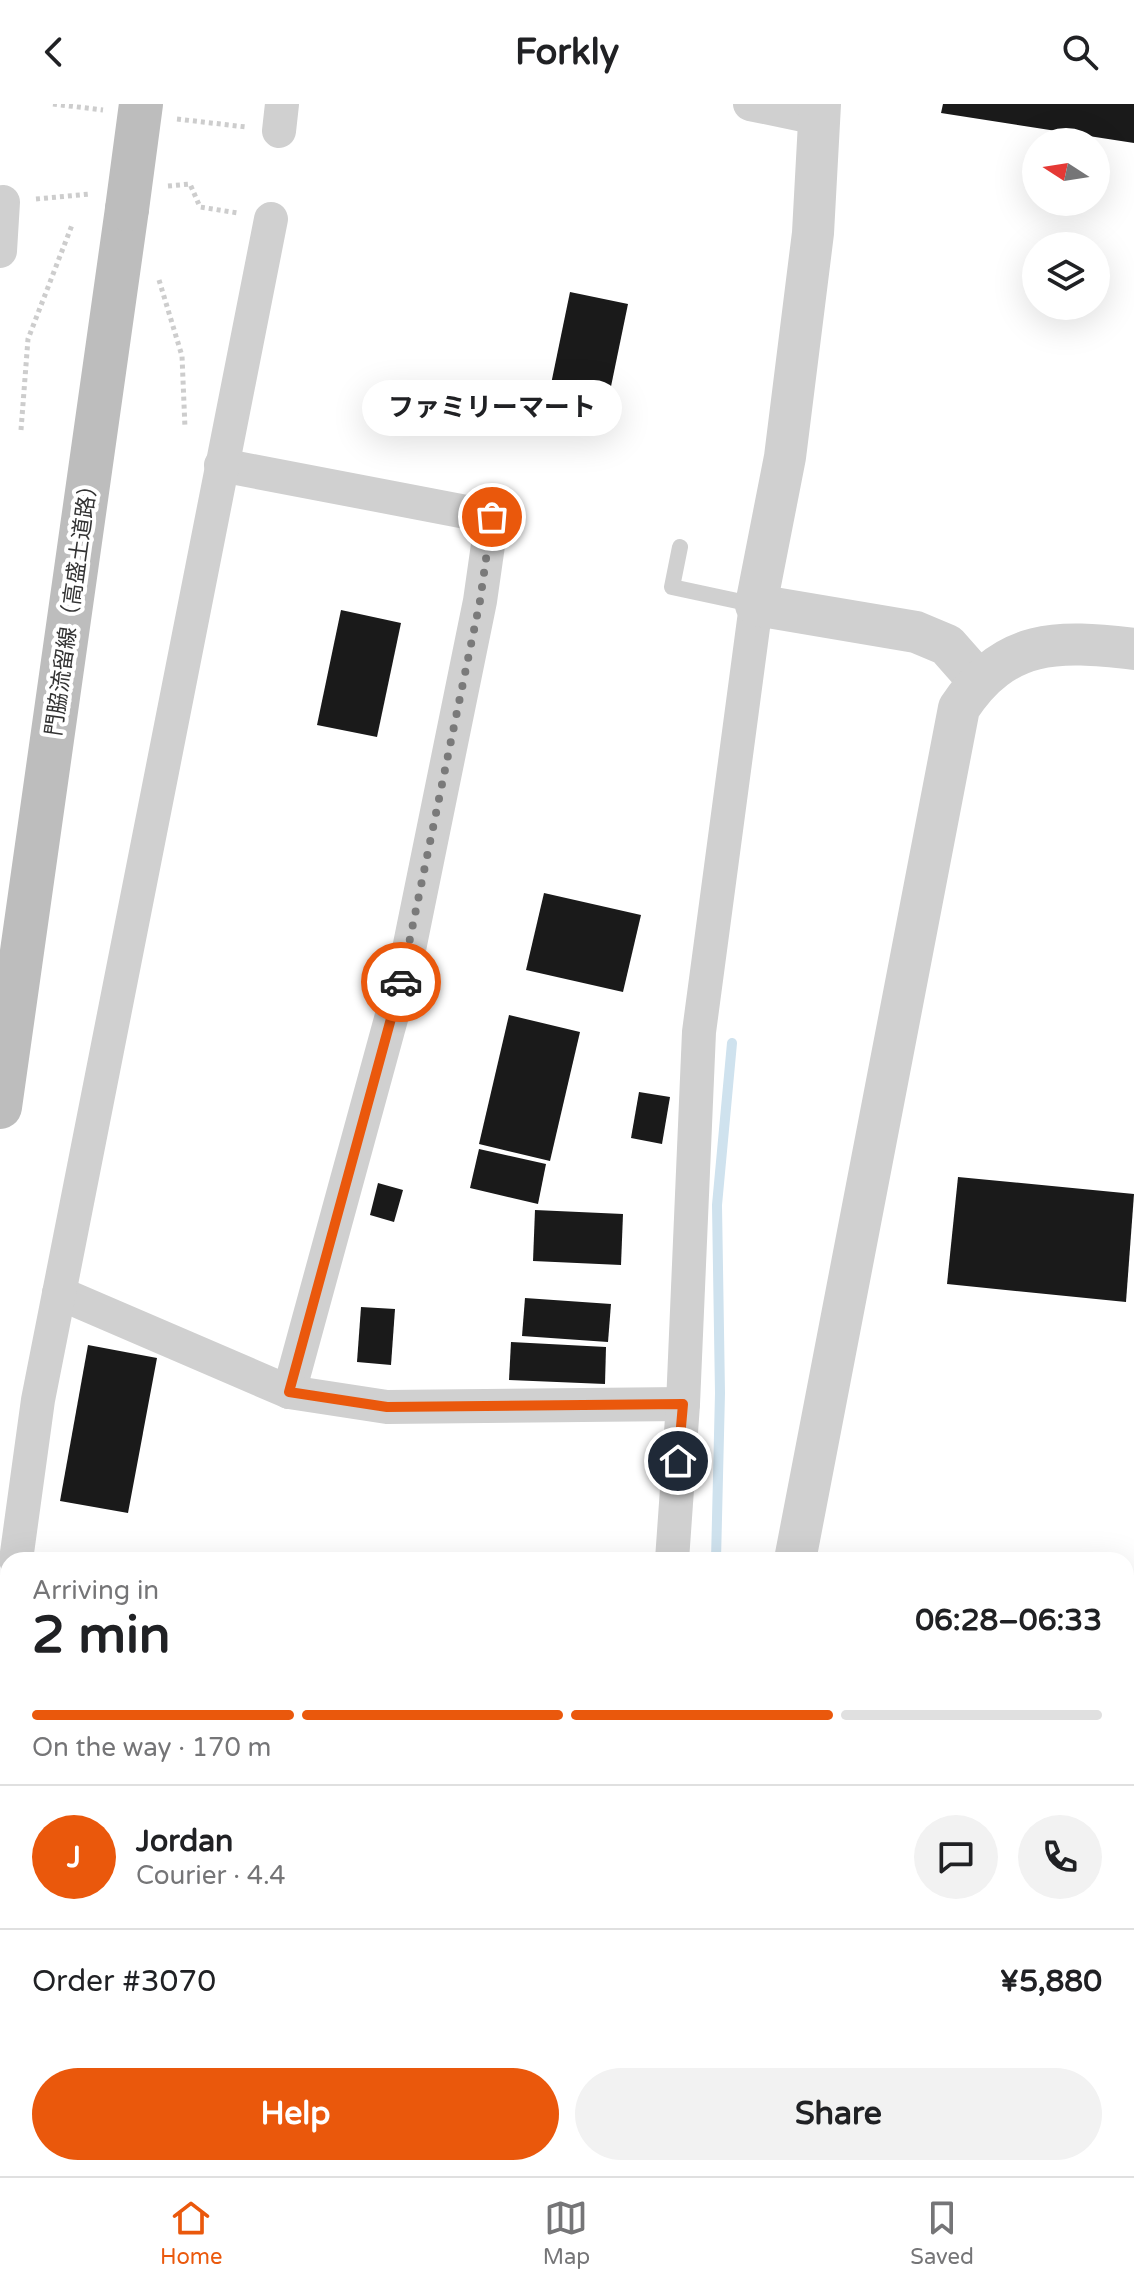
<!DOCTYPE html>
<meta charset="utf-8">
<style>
body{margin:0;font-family:"Varela Round","Noto Sans JP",sans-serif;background:#f2f2f2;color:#202124;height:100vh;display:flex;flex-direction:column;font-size:30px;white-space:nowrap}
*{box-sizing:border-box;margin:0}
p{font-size:26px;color:#757577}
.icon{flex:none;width:44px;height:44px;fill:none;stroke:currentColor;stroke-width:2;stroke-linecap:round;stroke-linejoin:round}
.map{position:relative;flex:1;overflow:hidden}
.details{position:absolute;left:0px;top:1448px;width:1134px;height:624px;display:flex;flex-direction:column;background:#fff;border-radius:24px 24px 0 0;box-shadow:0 8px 32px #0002}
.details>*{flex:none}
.needle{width:52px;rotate:282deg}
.controls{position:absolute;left:1022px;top:24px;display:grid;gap:16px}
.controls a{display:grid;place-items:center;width:88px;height:88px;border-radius:50%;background:#fff;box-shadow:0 8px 32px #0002;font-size:40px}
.pin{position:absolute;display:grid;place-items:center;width:68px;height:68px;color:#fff;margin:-34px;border:4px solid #fff;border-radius:50%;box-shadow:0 2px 8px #0007}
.courier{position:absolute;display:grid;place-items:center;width:80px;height:80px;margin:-40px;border:6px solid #ea580c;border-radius:50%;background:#fff;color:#222;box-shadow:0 2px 10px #0007}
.bubble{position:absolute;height:56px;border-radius:28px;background:#fff;box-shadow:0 8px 32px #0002;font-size:26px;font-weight:700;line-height:56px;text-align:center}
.summary em{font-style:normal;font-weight:700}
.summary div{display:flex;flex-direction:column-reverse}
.summary{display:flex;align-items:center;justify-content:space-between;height:136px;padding:0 32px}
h1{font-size:52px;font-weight:700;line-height:60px}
.bar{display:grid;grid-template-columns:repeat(4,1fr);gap:12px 8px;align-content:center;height:96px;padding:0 32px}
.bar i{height:10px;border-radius:6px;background:#e0e0e0}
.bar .selected{background:#ea580c}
.bar p{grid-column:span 4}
.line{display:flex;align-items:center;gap:20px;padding:0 32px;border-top:2px solid #e0e0e0}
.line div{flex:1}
.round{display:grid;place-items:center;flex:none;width:84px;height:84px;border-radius:42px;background:#f2f2f2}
.button{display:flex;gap:16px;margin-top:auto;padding:16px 32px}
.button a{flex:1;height:92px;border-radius:48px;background:#ea580c;color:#fff;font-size:32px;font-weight:700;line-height:92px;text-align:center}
.button a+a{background:#f2f2f2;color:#202124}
header{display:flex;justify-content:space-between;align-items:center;height:104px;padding:0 32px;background:#fff;font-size:36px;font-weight:700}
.tab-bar{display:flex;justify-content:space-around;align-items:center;height:112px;border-top:2px solid #e0e0e0;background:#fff;font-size:22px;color:#757577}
.tab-bar a{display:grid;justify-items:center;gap:4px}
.tab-bar .selected{color:#ea580c}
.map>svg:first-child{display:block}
</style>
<header><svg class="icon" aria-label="back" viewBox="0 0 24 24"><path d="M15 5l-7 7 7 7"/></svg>Forkly<svg class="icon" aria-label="search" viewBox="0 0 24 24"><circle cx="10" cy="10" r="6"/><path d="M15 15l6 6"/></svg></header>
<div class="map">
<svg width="1134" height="2072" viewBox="0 0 1134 2072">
<rect width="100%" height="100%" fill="#fff"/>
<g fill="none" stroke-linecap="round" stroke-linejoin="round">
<g stroke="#cfe2ee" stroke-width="10">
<polyline points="716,1456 720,1289 717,1101 732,939"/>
<polyline points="583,2072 585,2064"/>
</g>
</g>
<g fill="#1a1a1a">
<polygon points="943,0 1134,0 1134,39 941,9"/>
<polygon points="570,188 628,200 608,297 550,285"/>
<polygon points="341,506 401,519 377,633 317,621"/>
<polygon points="544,789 641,811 623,888 526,866"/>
<polygon points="509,911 580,928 550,1057 479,1040"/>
<polygon points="639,988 670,993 662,1040 631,1034"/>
<polygon points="479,1045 546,1060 538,1100 470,1084"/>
<polygon points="958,1073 1134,1090 1126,1198 947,1180"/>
<polygon points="378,1079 403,1086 394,1118 370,1111"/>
<polygon points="535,1106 623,1110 621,1161 533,1157"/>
<polygon points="525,1194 611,1200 608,1238 522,1232"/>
<polygon points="361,1203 395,1205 391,1261 357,1258"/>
<polygon points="511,1238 606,1243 605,1280 509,1276"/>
<polygon points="88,1241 157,1254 128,1409 60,1397"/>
<polygon points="1132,1754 1134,1754 1134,1884 1126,1883 1126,1812"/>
<polygon points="1126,1959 1134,1960 1134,2072 1078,2072 1079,2064 1126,2064"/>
</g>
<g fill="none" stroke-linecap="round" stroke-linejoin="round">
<g stroke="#cdcdcd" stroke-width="5" stroke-dasharray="4 4" stroke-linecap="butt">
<polyline points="53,0 103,6"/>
<polyline points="177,15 246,23"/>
<polyline points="168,82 190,80 200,103 238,109"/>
<polyline points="36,95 90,90"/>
<polyline points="159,176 182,252 185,324"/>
<polyline points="21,326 28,235 72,121"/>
</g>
<polyline stroke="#d0d0d0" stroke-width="16" points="680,443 672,483 756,501"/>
<g stroke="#d0d0d0" stroke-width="34">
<polyline points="750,0 818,14"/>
<polyline points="279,27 282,0"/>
<polyline points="0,147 3,98"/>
<polyline points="221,361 492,413 480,497 406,860 289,1288"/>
<polyline points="59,1189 289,1288 387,1303 683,1300"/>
<polyline points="16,1456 38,1296 271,115"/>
<polyline points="672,1456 683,1300 699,928 756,501"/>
<polyline points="0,1567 8,1510"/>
<polyline points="0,1771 8,1773"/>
<polyline points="1126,1929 1134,1929"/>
<polyline points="551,2072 552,2064"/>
</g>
<g stroke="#d0d0d0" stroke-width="42">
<polyline points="820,0 813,129 785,353 756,501 916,528 947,541 977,575"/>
<path d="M795,1456L959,604C1005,534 1058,536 1134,545"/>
<polyline points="678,2072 679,2064"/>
</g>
<polyline stroke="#bdbdbd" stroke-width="44" points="0,1003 127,105"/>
<polyline stroke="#bdbdbd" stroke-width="44" points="127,105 141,0"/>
</g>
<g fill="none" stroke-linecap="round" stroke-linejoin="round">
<polyline stroke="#7a7a7a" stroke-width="8" stroke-dasharray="0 14.4" points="401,878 480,497 492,413"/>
<polyline stroke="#ea580c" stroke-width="10" points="401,878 289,1288 387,1303 683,1300 678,1357"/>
</g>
<g text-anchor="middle" stroke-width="8" stroke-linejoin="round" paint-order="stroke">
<g font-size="22" fill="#333" stroke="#fff">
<text transform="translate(71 501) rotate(-82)" y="8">門脇流留線（高盛土道路）</text>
</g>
</g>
</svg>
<div class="controls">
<a><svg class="needle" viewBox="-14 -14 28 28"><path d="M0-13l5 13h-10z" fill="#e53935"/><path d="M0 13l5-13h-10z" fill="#757577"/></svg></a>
<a><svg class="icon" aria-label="layers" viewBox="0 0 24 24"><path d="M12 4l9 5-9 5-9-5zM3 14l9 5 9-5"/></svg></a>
</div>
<div class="pin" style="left:492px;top:413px;background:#ea580c"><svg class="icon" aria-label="bag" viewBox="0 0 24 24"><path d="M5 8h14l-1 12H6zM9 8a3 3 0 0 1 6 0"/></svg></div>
<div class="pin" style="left:678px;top:1357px;background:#1f2937"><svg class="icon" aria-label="home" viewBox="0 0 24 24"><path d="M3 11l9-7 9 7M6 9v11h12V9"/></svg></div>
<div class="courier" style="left:401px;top:878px"><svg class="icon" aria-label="car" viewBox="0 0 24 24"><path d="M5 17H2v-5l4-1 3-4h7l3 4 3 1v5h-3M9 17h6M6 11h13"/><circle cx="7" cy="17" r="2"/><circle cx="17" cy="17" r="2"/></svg></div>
<div class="bubble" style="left:362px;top:276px;width:260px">ファミリーマート</div>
<section class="details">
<div class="summary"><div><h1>2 min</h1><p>Arriving in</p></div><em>06:28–06:33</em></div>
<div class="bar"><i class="selected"></i><i class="selected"></i><i class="selected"></i><i></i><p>On the way · 170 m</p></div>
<div class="line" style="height:144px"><b class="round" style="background:#ea580c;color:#fff">J</b><div><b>Jordan</b><p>Courier · 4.4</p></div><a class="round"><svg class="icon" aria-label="chat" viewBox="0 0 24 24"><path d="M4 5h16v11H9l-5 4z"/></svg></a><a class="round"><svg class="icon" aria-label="phone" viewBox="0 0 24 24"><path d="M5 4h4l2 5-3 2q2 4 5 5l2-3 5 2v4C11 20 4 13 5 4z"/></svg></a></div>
<div class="line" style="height:104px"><div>Order #3070</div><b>¥5,880</b></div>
<div class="button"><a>Help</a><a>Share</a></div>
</section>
</div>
<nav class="tab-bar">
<a class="selected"><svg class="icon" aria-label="home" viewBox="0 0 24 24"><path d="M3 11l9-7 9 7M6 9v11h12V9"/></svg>Home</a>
<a><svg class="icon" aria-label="map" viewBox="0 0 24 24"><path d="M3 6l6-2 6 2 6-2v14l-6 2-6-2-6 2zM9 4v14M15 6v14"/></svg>Map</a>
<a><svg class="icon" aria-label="saved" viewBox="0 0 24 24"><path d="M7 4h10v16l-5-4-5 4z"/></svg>Saved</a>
</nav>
